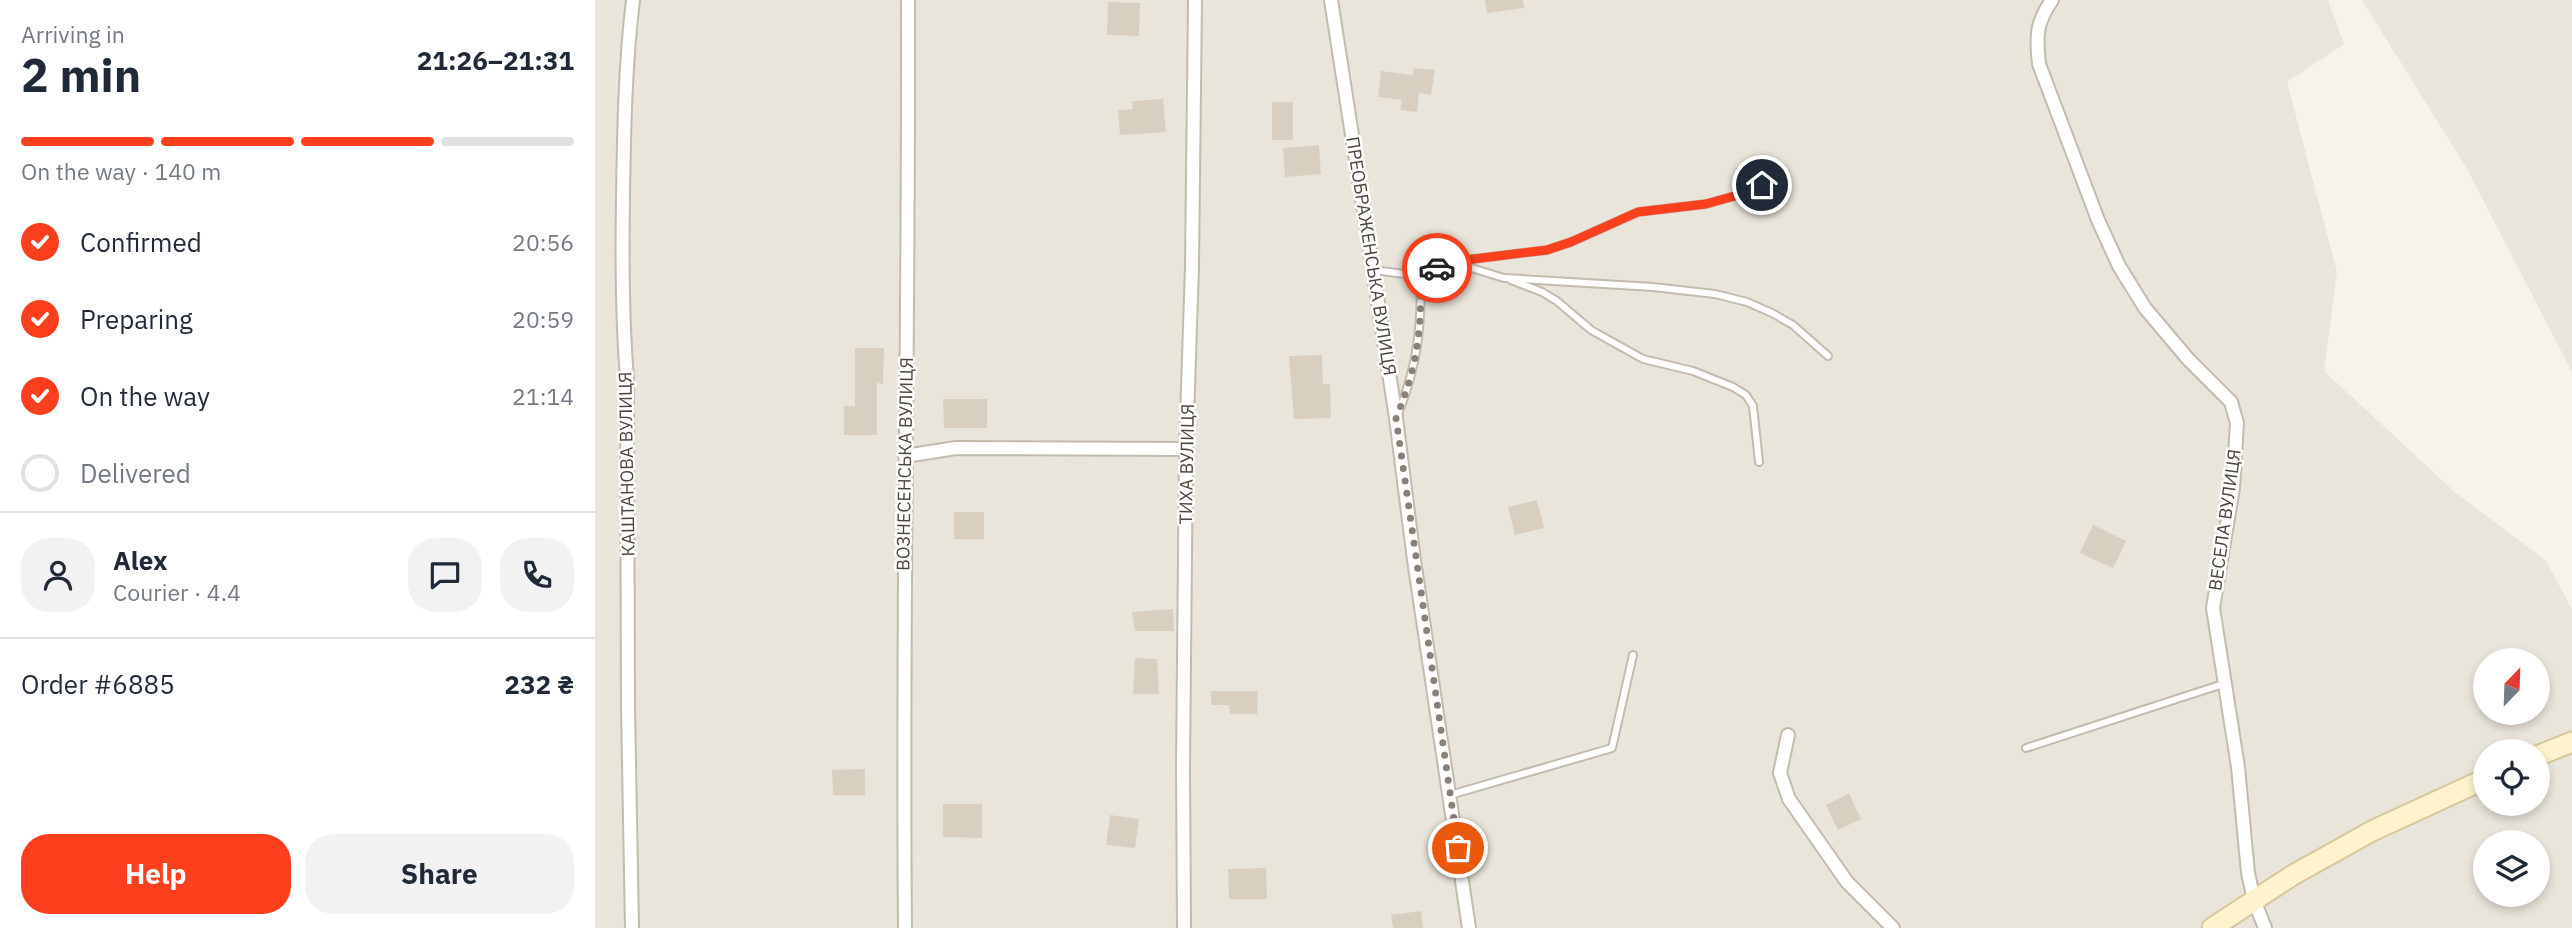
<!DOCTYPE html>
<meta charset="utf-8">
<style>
body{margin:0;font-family:"IBM Plex Sans",sans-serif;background:#f2f2f3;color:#1f2937;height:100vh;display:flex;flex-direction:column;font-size:26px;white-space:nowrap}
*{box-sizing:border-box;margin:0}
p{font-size:23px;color:#747a83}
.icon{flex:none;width:38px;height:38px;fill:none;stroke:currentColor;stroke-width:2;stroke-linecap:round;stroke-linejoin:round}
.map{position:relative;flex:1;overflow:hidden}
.drawer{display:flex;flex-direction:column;background:#fff;width:595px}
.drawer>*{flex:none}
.needle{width:46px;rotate:23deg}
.fabs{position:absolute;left:1878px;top:648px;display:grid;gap:14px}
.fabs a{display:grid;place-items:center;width:77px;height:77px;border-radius:50%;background:#fff;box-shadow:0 4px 10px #0003;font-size:35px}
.pin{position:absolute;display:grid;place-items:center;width:60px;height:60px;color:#fff;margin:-30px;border:4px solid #fff;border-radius:50%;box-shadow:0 2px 7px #0007}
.courier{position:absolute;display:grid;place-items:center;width:70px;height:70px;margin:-35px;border:5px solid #fc3f1d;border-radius:50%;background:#fff;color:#222;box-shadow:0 2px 9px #0007}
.overview em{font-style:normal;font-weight:700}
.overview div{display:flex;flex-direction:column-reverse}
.overview{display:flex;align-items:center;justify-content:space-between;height:119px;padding:0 21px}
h1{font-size:46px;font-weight:700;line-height:52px}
.bar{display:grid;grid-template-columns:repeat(4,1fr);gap:10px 7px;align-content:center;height:84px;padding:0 21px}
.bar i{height:9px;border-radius:5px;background:#e0e1e3}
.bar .on{background:#fc3f1d}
.bar p{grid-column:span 4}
.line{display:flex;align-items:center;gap:18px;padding:0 21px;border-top:2px solid #e0e1e3}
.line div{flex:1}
.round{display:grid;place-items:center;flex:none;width:74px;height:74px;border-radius:28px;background:#f2f2f3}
ol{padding:0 21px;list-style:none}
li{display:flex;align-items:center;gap:21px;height:77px}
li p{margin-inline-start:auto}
li .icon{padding:7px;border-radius:50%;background:#fc3f1d;color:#fff;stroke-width:4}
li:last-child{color:#747a83}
li i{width:38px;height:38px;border:4px solid #e0e1e3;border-radius:50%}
.button{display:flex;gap:14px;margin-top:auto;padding:14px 21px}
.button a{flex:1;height:80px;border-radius:28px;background:#fc3f1d;color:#fff;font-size:28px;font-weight:700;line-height:80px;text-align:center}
.button a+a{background:#f2f2f3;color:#1f2937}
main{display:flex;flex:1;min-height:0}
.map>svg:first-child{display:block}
</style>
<main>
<section class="drawer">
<div class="overview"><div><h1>2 min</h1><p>Arriving in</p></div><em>21:26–21:31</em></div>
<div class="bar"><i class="on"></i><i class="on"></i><i class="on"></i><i></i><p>On the way · 140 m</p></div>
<ol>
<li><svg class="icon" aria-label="check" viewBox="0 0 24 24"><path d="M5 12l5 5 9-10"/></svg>Confirmed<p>20:56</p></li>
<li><svg class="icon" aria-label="check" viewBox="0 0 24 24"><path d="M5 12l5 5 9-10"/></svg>Preparing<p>20:59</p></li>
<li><svg class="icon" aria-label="check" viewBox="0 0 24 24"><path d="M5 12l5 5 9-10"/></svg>On the way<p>21:14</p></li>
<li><i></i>Delivered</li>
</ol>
<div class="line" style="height:126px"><a class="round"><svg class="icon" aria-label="person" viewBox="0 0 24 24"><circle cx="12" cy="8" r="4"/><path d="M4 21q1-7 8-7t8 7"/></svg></a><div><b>Alex</b><p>Courier · 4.4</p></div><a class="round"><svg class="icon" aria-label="chat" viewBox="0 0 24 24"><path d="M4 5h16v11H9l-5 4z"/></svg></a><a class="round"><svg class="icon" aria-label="phone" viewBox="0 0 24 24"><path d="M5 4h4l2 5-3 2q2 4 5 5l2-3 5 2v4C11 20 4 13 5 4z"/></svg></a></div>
<div class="line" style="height:91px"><div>Order #6885</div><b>232 ₴</b></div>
<div class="button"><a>Help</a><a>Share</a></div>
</section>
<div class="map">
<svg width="1977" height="928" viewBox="0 0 1977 928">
<rect width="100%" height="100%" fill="#f6f3ec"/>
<g fill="#eae5da" fill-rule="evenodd">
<path d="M0,0H1733L1749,44L1692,82L1742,272L1729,371L1862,494L1951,561L1977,609V928H0ZM1890,660H1942V712H1890ZM1890,751H1942V803H1890ZM1890,842H1942V894H1890Z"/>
<polygon points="1767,0 1977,0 1977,372 1872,169"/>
</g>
<g fill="#d8cfc1">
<polygon points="890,0 928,0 929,8 892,13"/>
<polygon points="513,2 545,3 544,36 512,35"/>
<polygon points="819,68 840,70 836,95 824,93 822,112 805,110 807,100 783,97 786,71 818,75"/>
<polygon points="568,99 571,132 525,135 523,110 538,109 537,101"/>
<rect x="677" y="102" width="21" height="38"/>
<polygon points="724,145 726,174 690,177 688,148"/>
<polygon points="260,348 289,348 288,384 282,383 282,435 249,435 249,406 260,406"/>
<polygon points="727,355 728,384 735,384 736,418 699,419 694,356"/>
<polygon points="348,399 392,399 392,428 349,428"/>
<polygon points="942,500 949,528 920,535 913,507"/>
<rect x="359" y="512" width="30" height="27"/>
<polygon points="1498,525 1531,541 1518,568 1485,553"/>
<polygon points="578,609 579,631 540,631 537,612"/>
<polygon points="540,658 562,659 564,694 538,694"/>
<polygon points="616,691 663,691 662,714 635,714 634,705 616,705"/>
<polygon points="270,769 270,795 238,795 237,770"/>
<polygon points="1254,793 1266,819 1243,830 1231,805"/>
<polygon points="348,804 387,804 387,838 348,837"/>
<polygon points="515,815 544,819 540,848 511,845"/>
<polygon points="671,868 672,899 634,899 633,869"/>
<polygon points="826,911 828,928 798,928 796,915"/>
</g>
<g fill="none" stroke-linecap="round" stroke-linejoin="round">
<g stroke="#c2bbae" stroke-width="10">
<g id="lane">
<polyline points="857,262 909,278 1058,287 1120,294 1152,302 1177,313 1198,325 1233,356"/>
<polyline points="778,270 826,276 854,262 952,250 976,242 1043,212 1111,204 1143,195 1190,174"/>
<polyline points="916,280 947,292 962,301 996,330 1048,359 1098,371 1138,387 1151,395 1158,406 1164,462"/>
<path d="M803,414C823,364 826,328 826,276"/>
<polyline points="1431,748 1631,683"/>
<polyline points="855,795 1017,748 1038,655"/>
</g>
</g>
<g stroke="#c2bbae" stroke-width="16">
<g id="street">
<polyline points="736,0 801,418 819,560 874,928"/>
<path d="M1457,0C1441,23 1441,36 1444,64L1503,220L1524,266L1550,308L1593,359L1636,402L1642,423L1638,488L1618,608L1643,767L1653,873L1659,900L1670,928"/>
<polyline points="310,456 361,448 591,449"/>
<polyline points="1193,735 1185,773 1194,799 1252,882 1298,928"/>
<path d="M37,928L33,708L32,378C27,318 27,258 28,197C29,131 30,66 38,0"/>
<path d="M310,928C307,619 314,309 313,0"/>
<polyline points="589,928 588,767 591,449 597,266 600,0"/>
</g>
</g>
<g stroke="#d6c79b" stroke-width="23">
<g id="secondary">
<polyline points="1942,756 1977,742"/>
<polyline points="1617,928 1698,875 1777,831 1890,779"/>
</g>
</g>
<use href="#lane" stroke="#fff" stroke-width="6"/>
<use href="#street" stroke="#fff" stroke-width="12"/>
<use href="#secondary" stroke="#fff3cd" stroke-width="19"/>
</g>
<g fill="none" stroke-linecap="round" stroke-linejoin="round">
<path stroke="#878178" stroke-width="7" stroke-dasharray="0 12.6" d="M842,268L826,276C826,332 823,365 801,418L863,848"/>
<polyline stroke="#fc3f1d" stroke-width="9" points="842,268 854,262 952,250 976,242 1043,212 1111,204 1143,195 1167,185"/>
</g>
<g text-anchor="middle" stroke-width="5" stroke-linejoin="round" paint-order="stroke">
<g font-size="18" fill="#4b4439" stroke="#fff">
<text transform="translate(776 256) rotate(81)" y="6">ПРЕОБРАЖЕНСЬКА ВУЛИЦЯ</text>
<text transform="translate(32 464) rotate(-91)" y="6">КАШТАНОВА ВУЛИЦЯ</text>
<text transform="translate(310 464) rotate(-89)" y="6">ВОЗНЕСЕНСЬКА ВУЛИЦЯ</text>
<text transform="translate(592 464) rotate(-89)" y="6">ТИХА ВУЛИЦЯ</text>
<text transform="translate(1630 520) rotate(-82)" y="6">ВЕСЕЛА ВУЛИЦЯ</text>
</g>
</g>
</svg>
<div class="fabs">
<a><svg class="needle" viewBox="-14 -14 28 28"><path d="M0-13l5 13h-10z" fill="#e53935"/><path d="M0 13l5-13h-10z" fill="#747a83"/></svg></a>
<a><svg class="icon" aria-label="locate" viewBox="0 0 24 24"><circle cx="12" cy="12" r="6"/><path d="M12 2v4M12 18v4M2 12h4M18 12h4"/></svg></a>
<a><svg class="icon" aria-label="layers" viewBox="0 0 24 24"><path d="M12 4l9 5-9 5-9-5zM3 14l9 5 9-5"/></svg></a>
</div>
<div class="pin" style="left:863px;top:848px;background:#ea580c"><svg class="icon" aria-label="bag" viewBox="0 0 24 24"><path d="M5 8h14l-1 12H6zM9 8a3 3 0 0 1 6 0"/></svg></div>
<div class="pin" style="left:1167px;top:185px;background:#1f2937"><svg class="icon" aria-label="home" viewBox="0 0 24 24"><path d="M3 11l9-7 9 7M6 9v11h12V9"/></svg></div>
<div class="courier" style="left:842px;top:268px"><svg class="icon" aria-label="car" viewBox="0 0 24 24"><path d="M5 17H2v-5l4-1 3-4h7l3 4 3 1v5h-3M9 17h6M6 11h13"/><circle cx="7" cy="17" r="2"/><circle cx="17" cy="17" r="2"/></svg></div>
</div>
</main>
